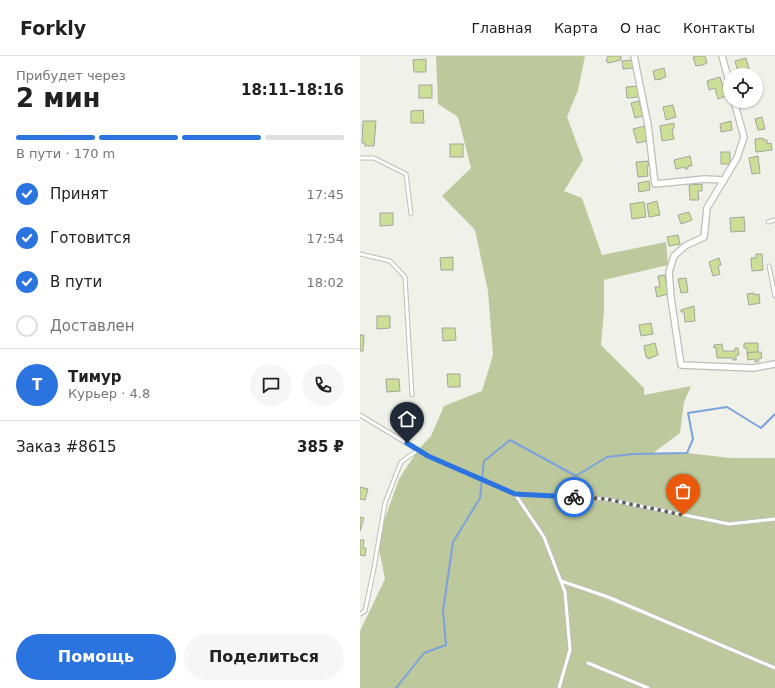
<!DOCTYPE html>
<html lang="ru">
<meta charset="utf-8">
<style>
body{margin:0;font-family:"DejaVu Sans",sans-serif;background:#f6f6f6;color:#222;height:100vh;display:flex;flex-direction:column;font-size:15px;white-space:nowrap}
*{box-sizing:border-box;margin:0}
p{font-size:13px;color:#767676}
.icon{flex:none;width:22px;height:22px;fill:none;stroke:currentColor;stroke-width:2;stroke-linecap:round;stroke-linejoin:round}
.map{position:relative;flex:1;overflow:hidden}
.side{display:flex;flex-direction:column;background:#fff;width:360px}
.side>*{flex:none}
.tools{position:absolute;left:363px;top:12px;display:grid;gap:8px}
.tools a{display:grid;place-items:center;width:40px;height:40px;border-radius:50%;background:#fff;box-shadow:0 1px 3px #0004;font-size:20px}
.pin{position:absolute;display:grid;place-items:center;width:34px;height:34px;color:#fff;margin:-41px -17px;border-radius:50% 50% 50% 0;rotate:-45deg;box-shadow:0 0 4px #0007}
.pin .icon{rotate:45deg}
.courier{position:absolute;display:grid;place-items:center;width:40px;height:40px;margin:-20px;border:3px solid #2b74e0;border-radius:50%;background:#fff;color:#222;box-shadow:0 1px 5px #0007}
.head em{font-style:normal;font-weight:700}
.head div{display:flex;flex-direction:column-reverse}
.head{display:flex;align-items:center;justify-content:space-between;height:68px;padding:0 16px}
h1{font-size:26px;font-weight:700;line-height:30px}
.bar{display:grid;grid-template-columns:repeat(4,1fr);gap:6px 4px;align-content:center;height:48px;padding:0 16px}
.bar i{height:5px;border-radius:3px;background:#e0e0e0}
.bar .current{background:#2b74e0}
.bar p{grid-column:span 4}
.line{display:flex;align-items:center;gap:10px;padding:0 16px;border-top:1px solid #e0e0e0}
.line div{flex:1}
.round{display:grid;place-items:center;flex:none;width:42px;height:42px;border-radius:21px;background:#f6f6f6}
ol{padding:0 16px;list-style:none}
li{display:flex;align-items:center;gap:12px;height:44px}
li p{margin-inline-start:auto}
li .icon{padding:4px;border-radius:50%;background:#2b74e0;color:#fff;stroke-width:4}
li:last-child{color:#767676}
li i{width:22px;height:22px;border:2px solid #e0e0e0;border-radius:50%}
.action{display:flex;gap:8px;margin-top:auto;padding:8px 16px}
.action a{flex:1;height:46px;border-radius:24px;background:#2b74e0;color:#fff;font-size:16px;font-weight:700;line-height:46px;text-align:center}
.action a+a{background:#f6f6f6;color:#222}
header{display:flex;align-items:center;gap:24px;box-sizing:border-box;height:56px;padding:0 20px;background:#fff;border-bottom:1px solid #e0e0e0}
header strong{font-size:19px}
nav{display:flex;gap:22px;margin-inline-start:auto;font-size:14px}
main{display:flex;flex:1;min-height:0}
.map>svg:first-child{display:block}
</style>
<header>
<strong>Forkly</strong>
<nav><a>Главная</a><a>Карта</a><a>О нас</a><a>Контакты</a></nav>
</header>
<main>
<section class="side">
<div class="head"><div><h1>2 мин</h1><p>Прибудет через</p></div><em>18:11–18:16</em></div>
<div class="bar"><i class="current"></i><i class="current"></i><i class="current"></i><i></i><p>В пути · 170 m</p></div>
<ol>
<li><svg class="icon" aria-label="check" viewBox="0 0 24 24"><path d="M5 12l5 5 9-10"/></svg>Принят<p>17:45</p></li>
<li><svg class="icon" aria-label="check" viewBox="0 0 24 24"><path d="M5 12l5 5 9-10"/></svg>Готовится<p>17:54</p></li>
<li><svg class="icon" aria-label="check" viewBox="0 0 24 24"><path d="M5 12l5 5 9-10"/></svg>В пути<p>18:02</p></li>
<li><i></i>Доставлен</li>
</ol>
<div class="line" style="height:72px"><b class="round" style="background:#2b74e0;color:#fff">Т</b><div><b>Тимур</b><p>Курьер · 4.8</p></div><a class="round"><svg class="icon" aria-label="chat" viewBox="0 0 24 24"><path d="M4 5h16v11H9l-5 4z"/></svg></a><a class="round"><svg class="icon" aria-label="phone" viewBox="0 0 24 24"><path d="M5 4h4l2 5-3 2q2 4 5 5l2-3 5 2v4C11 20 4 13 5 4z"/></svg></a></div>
<div class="line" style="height:52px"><div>Заказ #8615</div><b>385 ₽</b></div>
<div class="action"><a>Помощь</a><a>Поделиться</a></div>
</section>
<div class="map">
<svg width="415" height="632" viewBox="0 0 415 632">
<rect width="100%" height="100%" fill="#f0f2e9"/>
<polygon fill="#bdc99c" points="76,0 225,0 218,34 207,61 223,104 204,135 222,142 242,199 306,186 308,209 244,224 244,255 241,289 284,332 284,339 331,330 324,346 320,377 292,398 327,397 370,402 415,402 415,612 248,541 212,529 415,613 415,632 0,632 0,575 25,523 18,488 24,465 39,423 58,394 71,380 84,350 122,335 133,299 128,235 115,174 82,140 111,112 98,61 78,48"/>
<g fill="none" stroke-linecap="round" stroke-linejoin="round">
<polyline stroke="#7ba2dd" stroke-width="2" points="36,632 64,597 86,589 83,555 93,486 120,442 124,405 150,384 216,420 247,401 273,398 327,397 333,383 328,357 367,351 401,372 415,358"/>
</g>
<g fill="#cddf96" stroke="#a2a59c">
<polygon points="248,0 261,0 261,4 248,7 246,5"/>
<polygon points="337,0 345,0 347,7 340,10 340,9 336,10 333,1"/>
<polygon points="386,2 389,13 378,16 375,5"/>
<polygon points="66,3 66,16 54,16 53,4"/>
<polygon points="273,4 273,12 263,13 262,5"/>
<polygon points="304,12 306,21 302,22 302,23 295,24 293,15"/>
<polygon points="360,21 366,40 358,43 355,32 349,34 347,25"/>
<rect x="59" y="29" width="13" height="13"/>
<polygon points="279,30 280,41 267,42 266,31"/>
<polygon points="279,45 283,60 275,62 271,47"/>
<polygon points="313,49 316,61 306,64 303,51"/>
<polygon points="63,54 64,67 51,67 51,55"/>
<polygon points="402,61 405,73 398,74 395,63"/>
<polygon points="3,65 16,65 14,90 5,90 5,87 2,87"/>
<polygon points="371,65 372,74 361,76 360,68"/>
<polygon points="314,67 314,72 312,73 314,83 302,85 300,70"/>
<polygon points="285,70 288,85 277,87 273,73"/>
<polygon points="403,82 403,84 407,84 407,88 411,87 412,94 396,96 395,83"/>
<rect x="90" y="88" width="13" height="13"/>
<rect x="361" y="96" width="9" height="12"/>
<polygon points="330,100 332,110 328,110 328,113 325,113 325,111 316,113 314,104"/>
<polygon points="398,100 400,117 392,118 389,102"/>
<polygon points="288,105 289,110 287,110 288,120 278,121 276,106"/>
<polygon points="289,125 290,134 279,136 278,127"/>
<polygon points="342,128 342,135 338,135 339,144 330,144 329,129"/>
<polygon points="297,145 300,159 289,161 287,148"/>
<polygon points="284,146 286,161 272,163 270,148"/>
<polygon points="329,156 332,164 321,168 318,159"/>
<polygon points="20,157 33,157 33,169 20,170"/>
<polygon points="384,161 385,175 371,176 370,162"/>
<polygon points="318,179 320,188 309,190 307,181"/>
<polygon points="396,198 402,198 403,214 392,215 391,202 396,202"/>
<polygon points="93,201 93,214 81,214 80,202"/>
<polygon points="359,202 361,209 358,210 360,218 353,220 349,206"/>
<polygon points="305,219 308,238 297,241 295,231 300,231 298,220"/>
<polygon points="326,222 328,236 321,237 318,223"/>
<polygon points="394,237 394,239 399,238 400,247 389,249 387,238"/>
<polygon points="334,250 335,265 325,266 324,256 321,256 321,254"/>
<polygon points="17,260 30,260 30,272 17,273"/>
<polygon points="291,267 293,278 281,280 279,269"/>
<polygon points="82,272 95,272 96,284 83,285"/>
<polygon points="0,279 4,279 3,295 0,295"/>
<polygon points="295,287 298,299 288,303 288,301 286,301 284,290"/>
<polygon points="386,287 398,287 398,297 387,297 387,292 384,292 384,288"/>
<polygon points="362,288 363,295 375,295 375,292 378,292 379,299 376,299 376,304 373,304 373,302 357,302 356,291 354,292 354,289"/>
<polygon points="394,296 401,296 402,302 398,303 399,305 395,306 395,303 388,304 387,297"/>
<polygon points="87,318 100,318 100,331 88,331"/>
<polygon points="26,323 39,323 40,335 27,336"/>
<polygon points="0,431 8,433 5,444 0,443"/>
<polygon points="0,461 4,462 0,475"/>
<polygon points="0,484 4,484 3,492 6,492 5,500 0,499"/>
</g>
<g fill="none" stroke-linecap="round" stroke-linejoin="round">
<g stroke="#bdbfb7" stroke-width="5">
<g id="lane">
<polyline points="0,102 14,102 46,118 51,158"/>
<polyline points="408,166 415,164"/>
<polyline points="0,198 30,205 45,221 52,339"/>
<polyline points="409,210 415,240"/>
<polyline points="0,359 68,400 155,438 246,443 369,468 415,463"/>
<polyline points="155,438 184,481 205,536 210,594 199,632"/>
<polyline points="201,525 248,541 415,612"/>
<polyline points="0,558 5,555 14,512 25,447 41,406 58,394"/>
<polyline points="228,607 288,632"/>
</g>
</g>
<g stroke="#bdbfb7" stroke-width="8">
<g id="street">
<polyline points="274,0 288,69 295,128 345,123 364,124"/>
<polyline points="362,0 370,29"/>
<polyline points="374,45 384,81 377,102 347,152 344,181 325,190 314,200 309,216 311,242 321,309 393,312 415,308"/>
</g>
</g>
<use href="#lane" stroke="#fff" stroke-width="3"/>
<use href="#street" stroke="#fff" stroke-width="5.5"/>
</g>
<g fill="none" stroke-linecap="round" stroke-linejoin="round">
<polyline stroke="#61625d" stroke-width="4" stroke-dasharray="0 7.2" points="214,441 246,443 323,459"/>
<polyline stroke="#2b74e0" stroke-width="5" points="47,387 68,400 155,438 214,441"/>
</g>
</svg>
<div class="tools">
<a><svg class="icon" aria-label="locate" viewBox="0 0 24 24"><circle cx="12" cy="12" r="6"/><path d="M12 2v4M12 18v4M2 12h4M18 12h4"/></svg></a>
</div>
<div class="pin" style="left:323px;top:459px;background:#ea580c"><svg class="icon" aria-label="bag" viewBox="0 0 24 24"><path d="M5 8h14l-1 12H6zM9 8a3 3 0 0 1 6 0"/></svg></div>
<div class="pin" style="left:47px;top:387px;background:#1f2937"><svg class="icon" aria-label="home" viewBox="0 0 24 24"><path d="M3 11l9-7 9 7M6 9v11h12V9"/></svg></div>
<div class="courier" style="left:214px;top:441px"><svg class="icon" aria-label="bike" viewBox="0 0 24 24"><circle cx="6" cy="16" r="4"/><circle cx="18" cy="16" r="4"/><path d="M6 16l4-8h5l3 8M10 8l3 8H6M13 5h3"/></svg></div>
</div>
</main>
